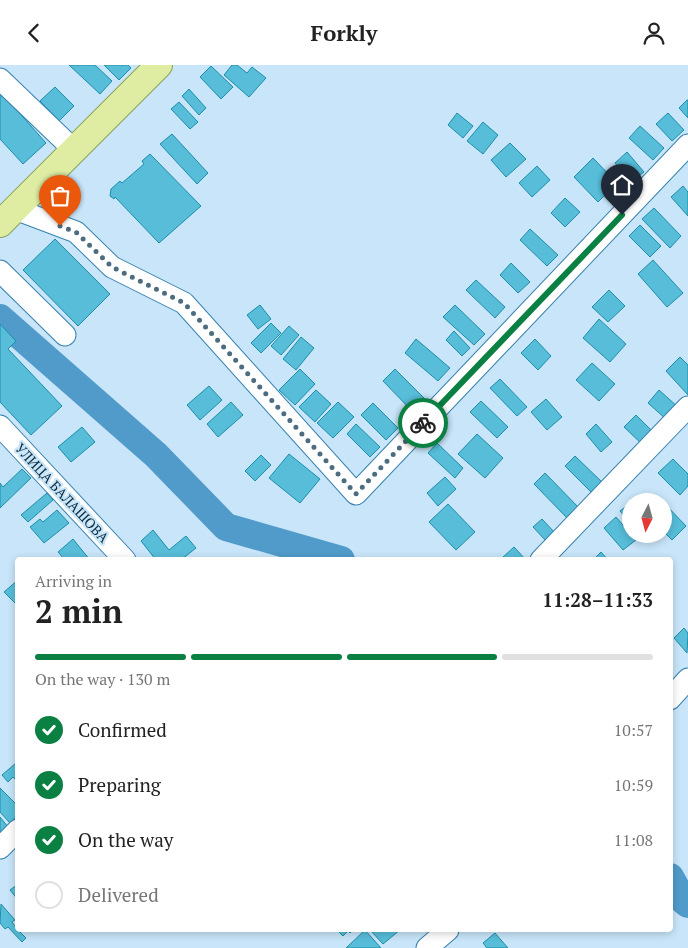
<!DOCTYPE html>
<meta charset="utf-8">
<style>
body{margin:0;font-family:"PT Serif",serif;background:#f2f2f2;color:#222;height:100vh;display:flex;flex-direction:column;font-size:19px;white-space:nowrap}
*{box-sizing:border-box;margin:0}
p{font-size:16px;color:#767676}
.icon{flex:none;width:28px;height:28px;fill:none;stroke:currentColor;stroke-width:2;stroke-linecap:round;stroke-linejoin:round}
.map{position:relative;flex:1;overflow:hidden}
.side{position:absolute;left:15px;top:492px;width:658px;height:375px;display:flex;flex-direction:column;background:#fff;border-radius:5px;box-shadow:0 2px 8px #0003}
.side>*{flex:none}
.needle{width:32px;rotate:186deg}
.buttons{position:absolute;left:622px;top:428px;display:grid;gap:10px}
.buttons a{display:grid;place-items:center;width:50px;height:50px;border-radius:50%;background:#fff;box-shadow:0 2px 8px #0003;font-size:25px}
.pin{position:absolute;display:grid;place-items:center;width:42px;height:42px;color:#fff;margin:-51px -21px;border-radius:50% 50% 50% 0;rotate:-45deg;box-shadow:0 0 5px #0007}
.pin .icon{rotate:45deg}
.courier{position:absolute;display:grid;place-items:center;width:50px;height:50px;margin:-25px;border:4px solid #0b8043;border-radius:50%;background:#fff;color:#222;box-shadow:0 1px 6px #0007}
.headline em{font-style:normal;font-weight:700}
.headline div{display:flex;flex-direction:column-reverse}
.headline{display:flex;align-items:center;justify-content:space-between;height:85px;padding:0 20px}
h1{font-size:32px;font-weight:700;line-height:38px}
.bar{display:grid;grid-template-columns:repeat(4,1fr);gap:8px 5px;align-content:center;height:60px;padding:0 20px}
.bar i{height:6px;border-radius:4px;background:#e0e0e0}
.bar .active{background:#0b8043}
.bar p{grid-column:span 4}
ol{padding:0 20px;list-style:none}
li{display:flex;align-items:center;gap:15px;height:55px}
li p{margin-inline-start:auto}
li .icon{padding:5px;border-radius:50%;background:#0b8043;color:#fff;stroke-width:4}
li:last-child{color:#767676}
li i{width:28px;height:28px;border:2px solid #e0e0e0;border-radius:50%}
header{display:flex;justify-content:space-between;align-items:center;height:65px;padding:0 20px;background:#fff;font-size:22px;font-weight:700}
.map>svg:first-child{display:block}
</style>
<header><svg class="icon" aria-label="back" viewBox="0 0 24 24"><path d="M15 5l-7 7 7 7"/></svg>Forkly<svg class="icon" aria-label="person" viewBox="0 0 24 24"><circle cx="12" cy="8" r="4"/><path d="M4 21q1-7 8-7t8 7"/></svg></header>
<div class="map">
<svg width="688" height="883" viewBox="0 0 688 883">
<rect width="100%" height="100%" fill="#c8e5f9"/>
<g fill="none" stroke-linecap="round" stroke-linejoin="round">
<g stroke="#519bca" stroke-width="28">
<polyline points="0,253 156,390 226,462 341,495"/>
<polyline points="670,812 683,835 688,839"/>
</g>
</g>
<g fill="#57bdd9" stroke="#1c8ea9">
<polygon points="69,0 95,0 112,16 100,29"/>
<polygon points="104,0 128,0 131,3 119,15"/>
<polygon points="232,0 237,0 247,8 252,2 266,13 249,32 224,10"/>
<polygon points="211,1 233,22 221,34 200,12"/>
<polygon points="55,22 74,41 59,56 40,36"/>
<polygon points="189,24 206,43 199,50 182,31"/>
<polygon points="0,26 46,78 23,99 0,74"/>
<polygon points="687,35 688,35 688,53 679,43"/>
<polygon points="179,37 198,57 190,64 171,44"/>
<polygon points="457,48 473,61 463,73 448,60"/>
<polygon points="668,48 684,65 672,76 656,59"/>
<polygon points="483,57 498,70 483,89 467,76"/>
<polygon points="640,61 664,83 653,95 629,73"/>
<polygon points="172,69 208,108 197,119 160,79"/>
<polygon points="510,78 526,94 506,112 491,95"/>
<polygon points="627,87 644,107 631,117 615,98"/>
<polygon points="150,89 201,141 159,178 115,132 114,134 110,131 111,124 120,116 122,118 144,99 142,96"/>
<polygon points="593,93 617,118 598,137 574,112"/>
<polygon points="537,101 550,115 532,132 519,118"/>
<polygon points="683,121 688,127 688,151 671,132"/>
<polygon points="565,133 580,147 565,162 551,148"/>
<polygon points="654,143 681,171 670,183 642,154"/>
<polygon points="640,160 661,181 650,192 629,171"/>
<polygon points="530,164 558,190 547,201 520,175"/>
<polygon points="55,174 110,229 78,261 23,205"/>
<polygon points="653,195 683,228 667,242 638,209"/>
<polygon points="511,198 530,217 518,228 500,210"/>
<polygon points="476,215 505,242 495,253 466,225"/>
<polygon points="609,225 625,241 608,257 592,242"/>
<polygon points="260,240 271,254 258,264 247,250"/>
<polygon points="455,240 485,269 474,280 443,252"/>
<polygon points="599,254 626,279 610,297 583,273"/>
<polygon points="271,258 281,268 261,288 251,278"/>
<polygon points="0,259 16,276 8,284 62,341 31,370 0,337"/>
<polygon points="289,261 299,270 281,290 271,281"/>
<polygon points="454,266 470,283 462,291 446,275"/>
<polygon points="301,272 314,283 296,305 283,294"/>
<polygon points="416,274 450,303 438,316 405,288"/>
<polygon points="535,274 551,291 538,305 521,288"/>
<polygon points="680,292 688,300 688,330 666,306"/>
<polygon points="592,298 615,319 599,336 576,315"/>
<polygon points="300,304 315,319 295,340 279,325"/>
<polygon points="395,304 425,334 412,346 383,316"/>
<polygon points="500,314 527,342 517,351 490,323"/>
<polygon points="209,321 222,335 200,355 187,340"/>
<polygon points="316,325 331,339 315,357 299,342"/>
<polygon points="659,325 679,343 667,355 648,338"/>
<polygon points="546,334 562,352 547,365 531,347"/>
<polygon points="481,336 508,362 497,373 470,347"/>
<polygon points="231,337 243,350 218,372 207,359"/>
<polygon points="338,337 354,352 333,373 317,358"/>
<polygon points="373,338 398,363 386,375 361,350"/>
<polygon points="636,350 655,369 644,381 624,362"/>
<polygon points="356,359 380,382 370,392 347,369"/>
<polygon points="596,359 612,377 601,387 586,369"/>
<polygon points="82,362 95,377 71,397 58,382"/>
<polygon points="477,369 503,393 485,413 458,389"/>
<polygon points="437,378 463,403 455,413 428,388"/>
<polygon points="289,389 320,414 300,438 269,413"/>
<polygon points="261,390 271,400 255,416 245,406"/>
<polygon points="575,391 604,419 593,429 565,401"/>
<polygon points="673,394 688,409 688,421 680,430 658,408"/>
<polygon points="22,404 31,413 0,443 0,418 3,422"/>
<polygon points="545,408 580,444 569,455 534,419"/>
<polygon points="445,412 456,424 438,441 427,428"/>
<polygon points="47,428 53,435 28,457 21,450"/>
<polygon points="664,438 686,461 672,475 664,467"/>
<polygon points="448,439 475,467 456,485 429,457"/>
<polygon points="629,439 631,441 631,459 620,446"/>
<polygon points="57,445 69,458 44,478 30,462 40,454 43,457"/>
<polygon points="616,452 636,475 623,485 604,463"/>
<polygon points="542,454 556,469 547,477 533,462"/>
<polygon points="153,465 169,485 186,471 196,483 181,495 156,495 141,476"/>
<polygon points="73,474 90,495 65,495 58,487"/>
<polygon points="514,482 526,495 504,495 502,493"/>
<polygon points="601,487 608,495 593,495"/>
<polygon points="18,515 18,541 4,527"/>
<polygon points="684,563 688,568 687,588 674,573"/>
<polygon points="16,698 18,699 18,713 16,715 13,712 8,717 2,710"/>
<polygon points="0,723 18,741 18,750 10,758 0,747"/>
<polygon points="0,752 8,762 0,769"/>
<polygon points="18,819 18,835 10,825"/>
<polygon points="1,839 15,855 12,857 18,865 26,873 22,877 8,862 5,864 0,858"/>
<polygon points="337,865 353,865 350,868 348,866 343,871"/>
<polygon points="365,865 381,883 346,883"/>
<polygon points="370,865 400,865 383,879"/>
<polygon points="495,868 508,883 487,883 483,878"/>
</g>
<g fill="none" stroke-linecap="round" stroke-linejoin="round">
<g stroke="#3782b0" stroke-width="23">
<g id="minor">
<polyline points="0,14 74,85"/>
<polyline points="15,144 76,167 112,202 184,238 356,429 688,80"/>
<polyline points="0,206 65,270"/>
<polyline points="0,361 125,495"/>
<polyline points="541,495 688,342"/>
<polyline points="670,634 688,614"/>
<polyline points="0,783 18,765"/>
<polyline points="427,883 448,865"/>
</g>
</g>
<g stroke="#86a158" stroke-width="28">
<polyline id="major" points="0,159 159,0"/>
</g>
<use href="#minor" stroke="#fff" stroke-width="21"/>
<use href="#major" stroke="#dfeda3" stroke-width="26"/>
</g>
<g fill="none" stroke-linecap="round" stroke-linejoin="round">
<polyline stroke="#4c6c7f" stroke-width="5" stroke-dasharray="0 9" points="60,161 76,167 112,202 184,238 356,429 423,358"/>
<polyline stroke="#0b8043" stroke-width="6" points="423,358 622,150"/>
</g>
<g text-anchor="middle" stroke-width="4.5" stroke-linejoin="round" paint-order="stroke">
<g font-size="14" fill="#0a2b3e" stroke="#c8e5f9">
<text transform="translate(62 428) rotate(47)" y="5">УЛИЦА БАЛАШОВА</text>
</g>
</g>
</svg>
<div class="buttons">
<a><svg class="needle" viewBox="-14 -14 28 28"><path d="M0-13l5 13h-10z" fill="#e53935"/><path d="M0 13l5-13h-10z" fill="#767676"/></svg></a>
</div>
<div class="pin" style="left:60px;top:161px;background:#ea580c"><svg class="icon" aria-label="bag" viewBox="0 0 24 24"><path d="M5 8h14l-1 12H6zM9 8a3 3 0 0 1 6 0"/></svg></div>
<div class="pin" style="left:622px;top:150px;background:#1f2937"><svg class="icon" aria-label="home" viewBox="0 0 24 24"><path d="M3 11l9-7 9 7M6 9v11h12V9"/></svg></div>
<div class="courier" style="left:423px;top:358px"><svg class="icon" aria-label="bike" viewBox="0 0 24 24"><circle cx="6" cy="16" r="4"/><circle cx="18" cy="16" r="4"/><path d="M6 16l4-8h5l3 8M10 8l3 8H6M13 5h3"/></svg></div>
<section class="side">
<div class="headline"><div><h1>2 min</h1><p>Arriving in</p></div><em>11:28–11:33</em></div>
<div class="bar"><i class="active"></i><i class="active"></i><i class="active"></i><i></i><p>On the way · 130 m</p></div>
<ol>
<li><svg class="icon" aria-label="check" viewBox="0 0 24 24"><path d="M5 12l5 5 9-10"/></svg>Confirmed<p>10:57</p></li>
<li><svg class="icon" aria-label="check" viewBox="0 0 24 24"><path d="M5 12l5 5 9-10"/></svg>Preparing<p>10:59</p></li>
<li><svg class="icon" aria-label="check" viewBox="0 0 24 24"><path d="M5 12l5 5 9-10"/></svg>On the way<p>11:08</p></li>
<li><i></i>Delivered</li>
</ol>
</section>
</div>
